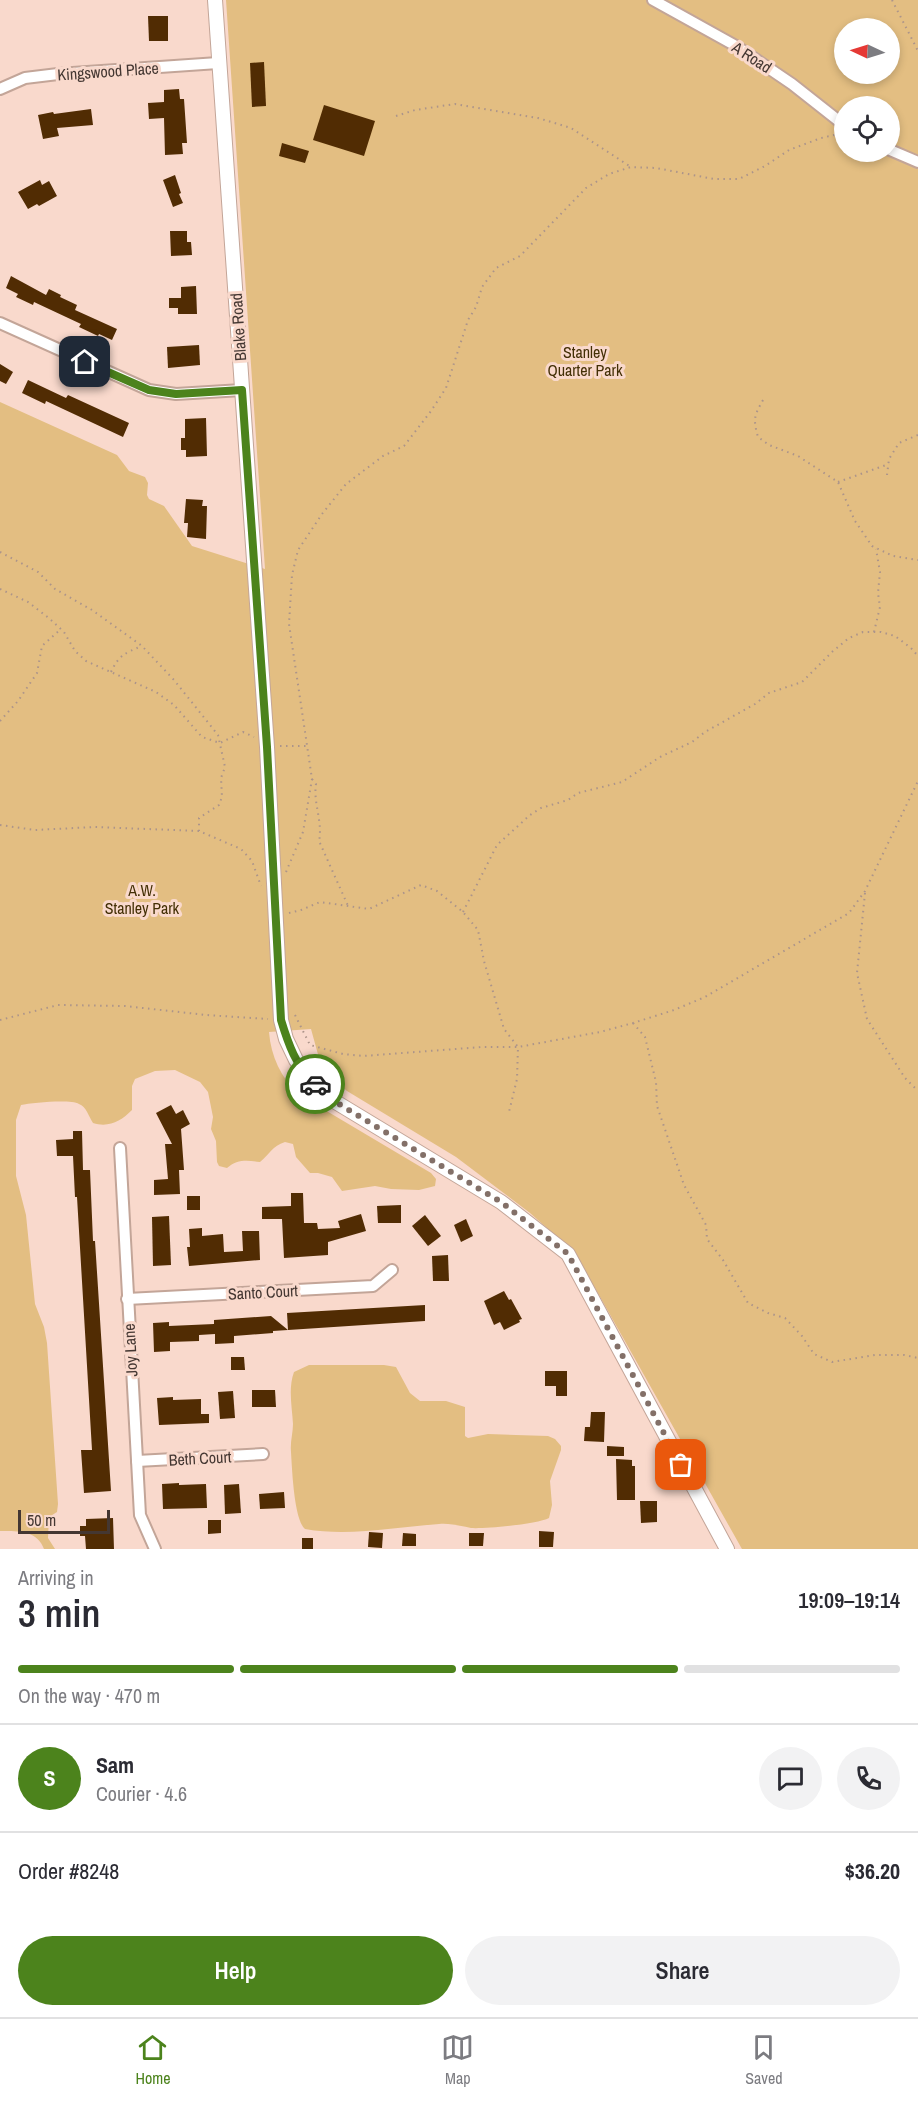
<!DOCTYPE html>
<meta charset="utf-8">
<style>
body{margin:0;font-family:"Archivo Narrow",sans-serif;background:#f2f2f3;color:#2b2b33;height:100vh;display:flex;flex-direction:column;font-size:22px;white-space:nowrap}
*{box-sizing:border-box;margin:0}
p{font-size:20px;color:#7c7c81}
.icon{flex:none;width:33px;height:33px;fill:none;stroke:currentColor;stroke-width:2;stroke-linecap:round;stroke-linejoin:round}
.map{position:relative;height:1549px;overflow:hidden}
.details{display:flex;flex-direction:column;background:#fff;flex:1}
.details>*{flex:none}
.needle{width:39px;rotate:274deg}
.controls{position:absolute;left:834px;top:18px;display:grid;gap:12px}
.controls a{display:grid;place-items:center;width:66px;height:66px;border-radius:50%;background:#fff;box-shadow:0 3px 9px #0003;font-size:30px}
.scale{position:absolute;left:18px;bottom:15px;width:92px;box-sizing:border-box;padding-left:6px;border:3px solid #443732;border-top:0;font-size:16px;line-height:21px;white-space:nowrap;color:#443732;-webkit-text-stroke:4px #f9d9cc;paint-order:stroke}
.pin{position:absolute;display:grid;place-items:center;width:51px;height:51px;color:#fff;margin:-26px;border-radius:12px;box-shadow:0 3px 9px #0006}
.courier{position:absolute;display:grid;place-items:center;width:60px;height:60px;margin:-30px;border:4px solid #4c831c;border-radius:50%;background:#fff;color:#222;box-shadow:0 2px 8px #0007}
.summary em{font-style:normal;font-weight:600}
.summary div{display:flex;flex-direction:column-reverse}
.summary{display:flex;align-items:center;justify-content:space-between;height:102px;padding:0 18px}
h1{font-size:39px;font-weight:600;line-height:45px}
.bar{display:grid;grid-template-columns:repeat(4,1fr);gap:9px 6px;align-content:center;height:72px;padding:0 18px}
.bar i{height:8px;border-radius:4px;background:#e1e1e2}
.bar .selected{background:#4c831c}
.bar p{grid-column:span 4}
.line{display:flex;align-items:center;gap:15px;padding:0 18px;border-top:2px solid #e1e1e2}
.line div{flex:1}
.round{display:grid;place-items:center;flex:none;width:63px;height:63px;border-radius:32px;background:#f2f2f3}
.primary-button{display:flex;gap:12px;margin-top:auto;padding:12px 18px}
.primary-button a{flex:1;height:69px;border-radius:36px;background:#4c831c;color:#fff;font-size:24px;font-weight:600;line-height:69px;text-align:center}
.primary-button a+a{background:#f2f2f3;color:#2b2b33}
.tabs{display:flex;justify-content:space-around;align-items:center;height:84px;border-top:2px solid #e1e1e2;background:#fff;font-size:16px;color:#7c7c81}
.tabs a{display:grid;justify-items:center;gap:3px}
.tabs .selected{color:#4c831c}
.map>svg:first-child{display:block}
</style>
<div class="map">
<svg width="918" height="1549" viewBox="0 0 918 1549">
<rect width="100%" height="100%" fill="#f9d9cc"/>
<g fill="#e3be82" fill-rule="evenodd">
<path d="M226,0H918V1549H742L595,1288L565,1244L530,1213L456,1157L347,1091L334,1080L319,1058L311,1029L269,1032C271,1057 281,1077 298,1094L431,1173L436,1179L435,1186L419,1190L391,1189L375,1186L342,1191L332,1177L318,1173H310L296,1157L293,1144L285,1142C272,1146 270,1154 260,1162C247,1160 237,1159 227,1168L219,1166L217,1162L216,1141L211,1129L213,1117L208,1092L200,1082L175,1070L155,1071L135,1079L132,1086V1110C121,1121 109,1128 93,1123C89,1117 86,1106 79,1104C70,1099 32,1103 21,1105L16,1120V1176L26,1215L35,1304L44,1327L47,1343L58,1504L57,1512L49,1517L48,1538L55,1549H44C37,1530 18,1531 0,1531V402L117,455L129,471L145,477L148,483L147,495L149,499L164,506L192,546L265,569ZM844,28H890V74H844ZM844,106H890V152H844Z"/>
<path d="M309,1365H384L396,1367L410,1393L420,1401H446L465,1407V1436L468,1438L488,1434L548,1436L555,1439L561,1446V1450L550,1481L552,1505L549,1518C538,1524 485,1529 471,1528C461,1526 450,1523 439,1524C395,1527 349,1537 305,1529C294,1520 292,1468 291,1452C290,1442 293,1433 293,1424C292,1407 288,1388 294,1372Z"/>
</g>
<g fill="#512c03">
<polygon points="148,16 168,16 168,41 149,41"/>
<polygon points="264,62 266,106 252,107 250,63"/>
<polygon points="179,89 180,99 184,99 187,143 182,143 183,154 165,155 164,118 149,119 148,103 164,102 164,90"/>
<polygon points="324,105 375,121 364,156 313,140"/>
<polygon points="91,109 93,125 57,128 59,136 43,139 38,115 53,112 54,114"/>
<polygon points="282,143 309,151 305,163 279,156"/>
<polygon points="175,175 181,193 179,194 183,203 173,207 163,180"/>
<polygon points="40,180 42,185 49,181 57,196 39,206 37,204 28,209 18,192"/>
<polygon points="170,231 187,231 187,242 191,242 192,255 171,256"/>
<polygon points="11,276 46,295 49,289 61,295 60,297 77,305 75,310 117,329 112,340 99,334 98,336 79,327 81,324 34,302 33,305 16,297 18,294 6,288"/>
<polygon points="196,286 197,314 178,314 178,308 169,308 169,298 181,298 181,287"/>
<polygon points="199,345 200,365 168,368 167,347"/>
<polygon points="0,364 13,372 6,384 0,381"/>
<polygon points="28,380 66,398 68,395 129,423 123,437 46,401 45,404 22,393"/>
<polygon points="206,418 207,456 186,457 186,450 181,450 181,438 185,438 185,419"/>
<polygon points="186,499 203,500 202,506 207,506 206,539 187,537 188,523 184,523"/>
<polygon points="171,1105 176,1114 183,1110 190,1124 181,1129 184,1170 179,1170 180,1194 154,1195 154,1180 168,1179 165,1144 172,1144 156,1113"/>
<polygon points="73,1131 82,1131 83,1170 90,1170 93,1241 95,1241 111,1491 84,1493 81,1450 92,1450 77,1197 75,1197 73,1156 57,1156 56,1140 73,1139"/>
<polygon points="291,1193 303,1193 304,1223 317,1223 318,1229 340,1228 338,1221 361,1214 366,1231 328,1242 328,1255 284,1258 282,1219 262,1219 262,1207 291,1206"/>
<rect x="187" y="1196" width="13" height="14"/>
<polygon points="401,1205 401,1223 378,1223 377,1206"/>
<polygon points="425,1215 441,1236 428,1246 412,1226"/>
<polygon points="169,1216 171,1265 153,1266 152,1217"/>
<polygon points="466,1219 473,1236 461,1242 454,1225"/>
<polygon points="202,1228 202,1236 223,1234 224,1252 243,1251 242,1231 259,1231 260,1260 189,1266 187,1247 190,1247 189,1229"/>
<polygon points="448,1255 449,1281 433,1281 432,1256"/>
<polygon points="504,1291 509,1300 511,1299 522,1319 519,1320 520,1322 504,1330 500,1322 494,1325 484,1301"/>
<polygon points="425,1305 425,1321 288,1330 287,1313"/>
<polygon points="271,1316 288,1330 273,1331 273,1333 234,1336 234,1343 215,1344 215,1334 199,1335 199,1341 170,1342 170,1351 154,1352 153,1323 169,1322 169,1326 214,1324 214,1320"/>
<polygon points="231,1357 244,1357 245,1370 231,1370"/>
<polygon points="545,1371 567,1371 567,1396 556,1396 556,1386 545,1386"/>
<polygon points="252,1390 275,1390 276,1407 252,1407"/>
<polygon points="233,1391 235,1418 220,1419 218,1392"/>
<polygon points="173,1397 173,1400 201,1399 201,1414 209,1414 209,1423 159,1425 157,1398"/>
<polygon points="591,1412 605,1412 604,1442 584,1441 585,1427 590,1427"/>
<polygon points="607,1446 624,1447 624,1456 607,1456"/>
<polygon points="616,1459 632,1460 632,1466 635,1466 635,1500 617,1500"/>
<polygon points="179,1483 179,1485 206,1484 207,1508 163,1509 162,1484"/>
<polygon points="239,1484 241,1513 225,1514 224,1485"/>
<polygon points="284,1492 285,1508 260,1509 259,1494"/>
<polygon points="640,1501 657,1501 657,1522 641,1523"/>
<polygon points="113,1518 114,1549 86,1549 85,1536 80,1536 80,1526 86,1526 86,1519"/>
<polygon points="208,1520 221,1520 221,1533 208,1534"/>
<polygon points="539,1531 554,1532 553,1547 539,1547"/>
<polygon points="369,1532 383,1533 382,1548 368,1547"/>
<polygon points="403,1533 416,1534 416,1546 402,1546"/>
<polygon points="469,1533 484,1533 483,1546 469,1546"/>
<rect x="302" y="1538" width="11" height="11"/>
</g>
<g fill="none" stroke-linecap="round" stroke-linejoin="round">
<g stroke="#c3a598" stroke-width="14">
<g id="street">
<polyline points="653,0 736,46 792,84 844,125"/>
<polyline points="0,89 25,78 58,74 218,63"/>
<polyline points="890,150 918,162"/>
<polyline points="0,323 149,390 176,394 242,390"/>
<polyline points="120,1148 140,1515 155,1549"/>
<polyline points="127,1299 373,1286 392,1270"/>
<polyline points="137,1461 263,1454"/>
</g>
</g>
<g stroke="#c3a598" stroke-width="16">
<polyline id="secondary" points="215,0 267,747 281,1020 286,1039 296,1060 309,1078 334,1101 501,1202 568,1254 727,1549"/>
</g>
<g stroke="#ac948a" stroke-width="2" stroke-dasharray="1.5 4.5" stroke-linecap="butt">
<polyline points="892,0 918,51"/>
<polyline points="396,116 415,110 455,104 538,118 571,128 631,167"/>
<path d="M763,400C754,416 753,419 758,437L769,445L798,456L838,482L855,521L872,546L893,556L918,560"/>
<polyline points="887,475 889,459 899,443 918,435"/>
<polyline points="838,482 889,464"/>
<polyline points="0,552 38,572 55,589 92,610 142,646 174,680 218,735 225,767 221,778 222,797 219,805 199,818 199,831"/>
<polyline points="0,589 28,602 50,619 64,632 75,651 86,661 156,692 174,705 202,737 220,743 243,732 254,737"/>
<polyline points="874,632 880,607 878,593 880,572 876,549"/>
<path d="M111,672C119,655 125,653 142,646"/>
<polyline points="0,721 18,701 37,673 42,646 61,629"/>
<polyline points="280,746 308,746"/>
<path d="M312,779L316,784C313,803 323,822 319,841L349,908"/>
<polyline points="0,825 35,830 95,827 199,831 241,849 252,861 261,886"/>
<polyline points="286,872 303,832 312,779 289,624 292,575 298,550 322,514 346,484 383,456 404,446 431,411 446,388 468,320 476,307 482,287 496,268 520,256 586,188 609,174 631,167 656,168 714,179 739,179 765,166 789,150 821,138 839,134"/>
<polyline points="865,893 857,973 867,1019 905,1078 918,1091"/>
<polyline points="463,912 497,845 530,815 541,808 568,800 578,793 622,782 660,757 692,742 705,732 755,704 769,693 802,682 833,651 849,638 863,632 881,632 895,636 911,648 918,656"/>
<polyline points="289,913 301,910 320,902 369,909 421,885 437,891 463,912 478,930 484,961 504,1029 518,1047 517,1079 509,1112"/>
<polyline points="295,1015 310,1045 343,1054 363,1056 482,1047 518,1047 600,1032 633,1023 674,1010 705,997 849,913 865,891 918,781"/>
<polyline points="0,1020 58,1005 125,1006 206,1015 268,1019"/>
<polyline points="633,1023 645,1037 656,1082 657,1106 684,1185 706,1225 707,1239 723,1260 748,1303 768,1313 785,1318 802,1336 814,1354 832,1362 875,1355 904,1355 918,1358"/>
</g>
<use href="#street" stroke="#fff" stroke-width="10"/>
<use href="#secondary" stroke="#fff" stroke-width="14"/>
</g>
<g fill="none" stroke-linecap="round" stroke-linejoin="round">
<polyline stroke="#837068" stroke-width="6" stroke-dasharray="0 10.8" points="315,1084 334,1101 501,1202 568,1254 681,1465"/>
<path stroke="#4c831c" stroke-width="8" d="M85,362L149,390L176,394L242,390L267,747L281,1020C288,1043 296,1067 315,1084"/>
</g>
<g text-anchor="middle" stroke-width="6" stroke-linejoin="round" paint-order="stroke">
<g font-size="16" fill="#443732" stroke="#f9d9cc">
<text transform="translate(752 57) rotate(33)" y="6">A Road</text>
<text transform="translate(108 71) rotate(-4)" y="6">Kingswood Place</text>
<text transform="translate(238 327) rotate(-94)" y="6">Blake Road</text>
<text transform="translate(263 1292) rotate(-3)" y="6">Santo Court</text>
<text transform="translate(130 1350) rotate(-93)" y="6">Joy Lane</text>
<text transform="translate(200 1458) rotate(-3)" y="6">Beth Court</text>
</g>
<g font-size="16" fill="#432f05" stroke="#f9d9cc">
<text x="585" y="358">Stanley<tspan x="585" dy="18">Quarter Park</tspan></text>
<text x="142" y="896">A.W.<tspan x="142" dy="18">Stanley Park</tspan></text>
</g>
</g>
</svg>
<div class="controls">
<a><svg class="needle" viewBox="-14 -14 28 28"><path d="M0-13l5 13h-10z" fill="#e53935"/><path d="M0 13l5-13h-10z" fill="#7c7c81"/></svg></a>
<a><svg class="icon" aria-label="locate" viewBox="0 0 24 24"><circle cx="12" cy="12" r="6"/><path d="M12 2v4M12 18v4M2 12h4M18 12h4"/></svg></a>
</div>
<div class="scale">50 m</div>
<div class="pin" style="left:681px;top:1465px;background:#ea580c"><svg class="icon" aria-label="bag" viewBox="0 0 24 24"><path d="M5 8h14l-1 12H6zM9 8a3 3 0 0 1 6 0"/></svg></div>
<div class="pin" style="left:85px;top:362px;background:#1f2937"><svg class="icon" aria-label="home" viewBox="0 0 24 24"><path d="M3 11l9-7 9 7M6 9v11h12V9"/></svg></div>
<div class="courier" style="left:315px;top:1084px"><svg class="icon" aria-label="car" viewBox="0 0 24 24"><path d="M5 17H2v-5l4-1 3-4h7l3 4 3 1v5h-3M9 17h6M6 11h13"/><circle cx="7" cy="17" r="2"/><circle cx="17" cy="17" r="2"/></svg></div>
</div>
<section class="details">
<div class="summary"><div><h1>3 min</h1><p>Arriving in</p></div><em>19:09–19:14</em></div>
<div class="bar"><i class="selected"></i><i class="selected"></i><i class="selected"></i><i></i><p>On the way · 470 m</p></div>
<div class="line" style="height:108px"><b class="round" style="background:#4c831c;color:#fff">S</b><div><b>Sam</b><p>Courier · 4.6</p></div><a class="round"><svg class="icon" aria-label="chat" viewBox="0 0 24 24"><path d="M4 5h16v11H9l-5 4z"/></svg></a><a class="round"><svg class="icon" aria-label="phone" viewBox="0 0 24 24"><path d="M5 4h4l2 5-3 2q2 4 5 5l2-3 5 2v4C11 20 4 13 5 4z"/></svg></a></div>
<div class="line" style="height:78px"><div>Order #8248</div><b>$36.20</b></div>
<div class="primary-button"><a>Help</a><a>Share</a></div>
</section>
<nav class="tabs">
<a class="selected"><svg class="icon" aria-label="home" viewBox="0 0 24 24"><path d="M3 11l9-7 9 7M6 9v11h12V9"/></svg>Home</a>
<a><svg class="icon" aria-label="map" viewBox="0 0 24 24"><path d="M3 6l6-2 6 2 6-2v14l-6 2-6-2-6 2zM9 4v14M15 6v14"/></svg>Map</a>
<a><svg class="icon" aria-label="saved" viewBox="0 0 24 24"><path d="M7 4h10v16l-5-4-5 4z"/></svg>Saved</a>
</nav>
